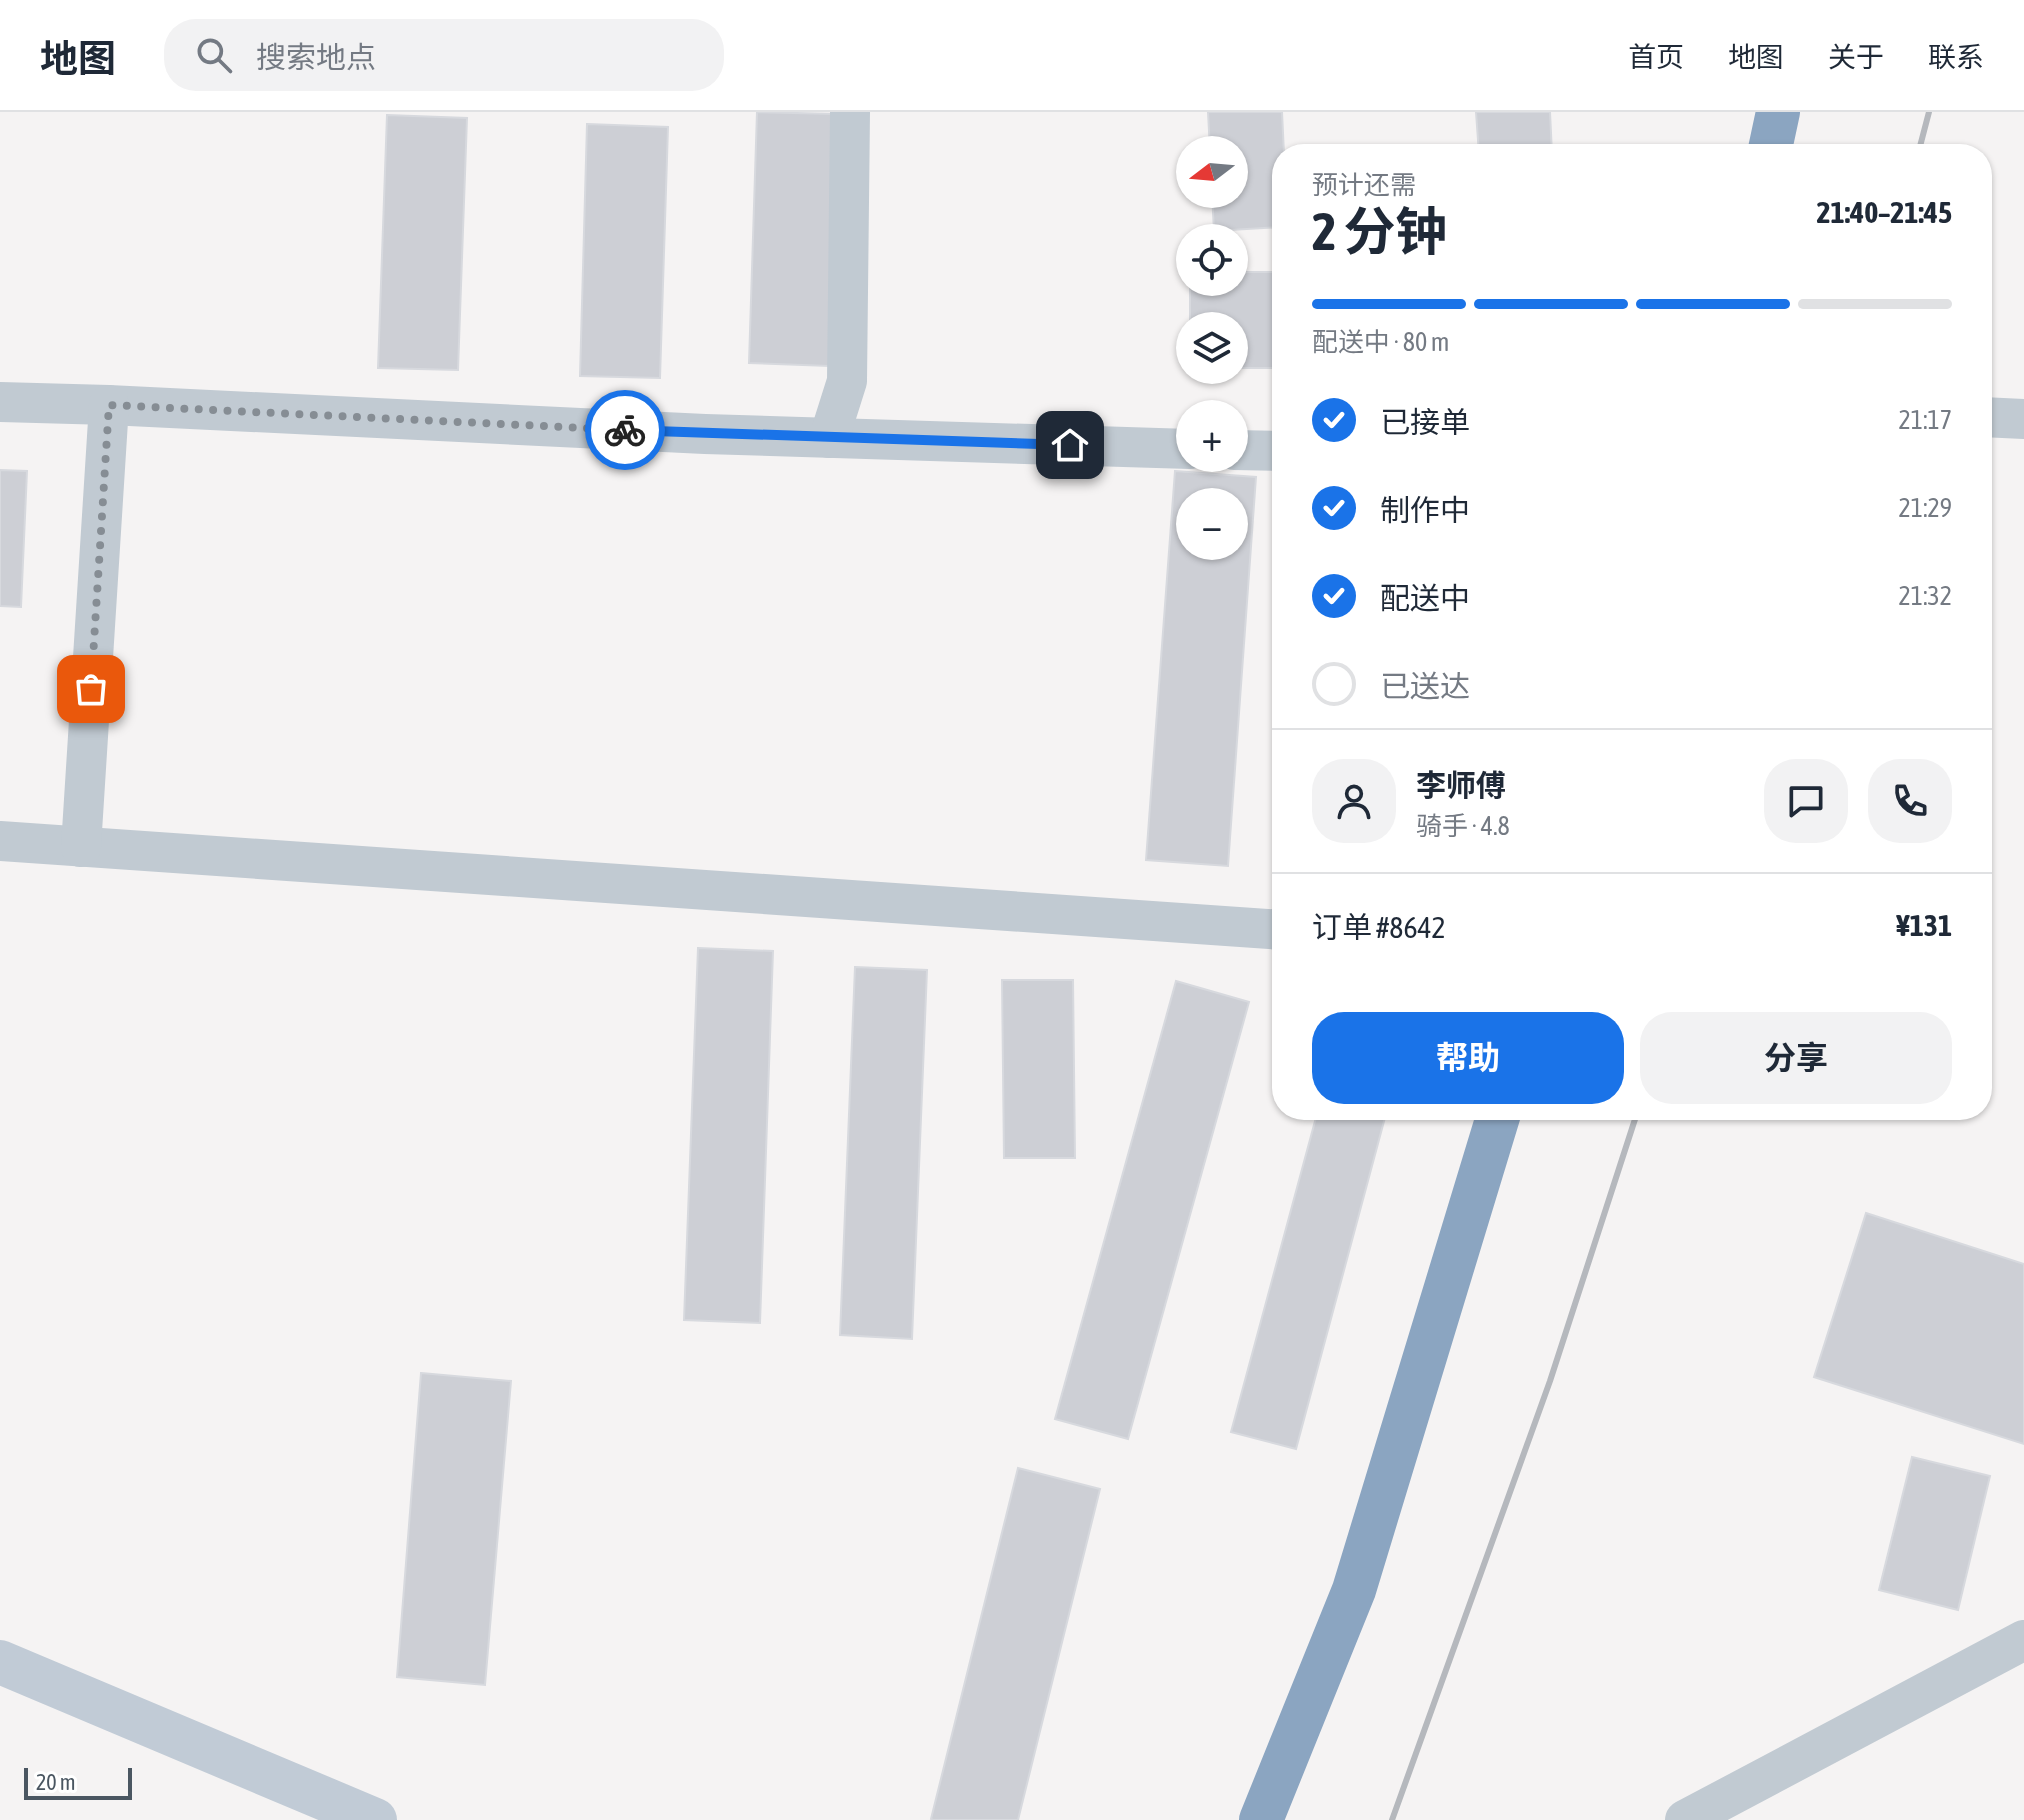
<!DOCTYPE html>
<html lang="zh">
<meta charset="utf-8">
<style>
body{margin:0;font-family:"Asap Condensed","Noto Sans SC",sans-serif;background:#f2f2f3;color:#1f2937;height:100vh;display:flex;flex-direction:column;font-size:30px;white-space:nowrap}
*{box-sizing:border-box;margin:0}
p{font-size:26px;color:#747a83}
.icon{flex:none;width:44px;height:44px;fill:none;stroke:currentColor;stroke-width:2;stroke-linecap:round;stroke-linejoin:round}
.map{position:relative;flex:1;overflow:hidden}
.drawer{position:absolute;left:1272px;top:32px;width:720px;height:976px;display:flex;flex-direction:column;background:#fff;border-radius:32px;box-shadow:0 2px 6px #0004}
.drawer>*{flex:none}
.needle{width:52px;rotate:254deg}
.buttons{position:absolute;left:1176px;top:24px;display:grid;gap:16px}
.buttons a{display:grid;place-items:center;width:72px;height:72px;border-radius:50%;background:#fff;box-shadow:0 2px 6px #0004;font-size:40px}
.scale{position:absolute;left:24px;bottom:20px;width:108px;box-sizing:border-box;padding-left:8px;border:4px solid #4a5661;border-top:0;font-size:22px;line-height:28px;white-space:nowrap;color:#4a5661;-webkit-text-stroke:6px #fff;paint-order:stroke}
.pin{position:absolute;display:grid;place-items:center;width:68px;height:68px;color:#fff;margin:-34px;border-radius:16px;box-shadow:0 4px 12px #0006}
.courier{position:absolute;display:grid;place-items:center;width:80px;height:80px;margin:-40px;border:6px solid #1a73e8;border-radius:50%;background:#fff;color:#222;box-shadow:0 2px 10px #0007}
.head em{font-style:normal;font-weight:700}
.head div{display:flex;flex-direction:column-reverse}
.head{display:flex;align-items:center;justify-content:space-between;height:136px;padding:0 40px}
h1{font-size:52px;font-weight:700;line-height:60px}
.bar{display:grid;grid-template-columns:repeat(4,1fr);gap:12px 8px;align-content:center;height:96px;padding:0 40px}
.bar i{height:10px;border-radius:6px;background:#e0e1e3}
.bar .on{background:#1a73e8}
.bar p{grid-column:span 4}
.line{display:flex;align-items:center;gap:20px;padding:0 40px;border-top:2px solid #e0e1e3}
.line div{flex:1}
.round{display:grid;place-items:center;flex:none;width:84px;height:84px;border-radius:32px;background:#f2f2f3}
ol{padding:0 40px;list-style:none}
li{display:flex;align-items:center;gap:24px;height:88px}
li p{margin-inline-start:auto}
li .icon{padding:8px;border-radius:50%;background:#1a73e8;color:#fff;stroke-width:4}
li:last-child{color:#747a83}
li i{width:44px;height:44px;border:4px solid #e0e1e3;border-radius:50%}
.cta{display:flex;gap:16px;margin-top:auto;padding:16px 40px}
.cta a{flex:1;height:92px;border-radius:32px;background:#1a73e8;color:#fff;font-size:32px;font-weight:700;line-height:92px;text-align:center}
.cta a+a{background:#f2f2f3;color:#1f2937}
header{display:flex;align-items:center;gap:48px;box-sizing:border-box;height:112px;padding:0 40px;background:#fff;border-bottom:2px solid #e0e1e3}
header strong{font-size:38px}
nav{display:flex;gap:44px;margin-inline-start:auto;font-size:28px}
.search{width:560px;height:72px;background:#f2f2f3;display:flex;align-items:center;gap:20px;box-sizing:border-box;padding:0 28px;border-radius:32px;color:#747a83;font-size:30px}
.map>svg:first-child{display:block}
</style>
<header>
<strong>地图</strong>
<div class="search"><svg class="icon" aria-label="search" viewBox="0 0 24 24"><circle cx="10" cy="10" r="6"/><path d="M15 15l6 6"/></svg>搜索地点</div>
<nav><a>首页</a><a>地图</a><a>关于</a><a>联系</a></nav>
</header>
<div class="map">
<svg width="2024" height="1708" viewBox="0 0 2024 1708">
<rect width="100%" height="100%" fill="#f5f3f3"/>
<g fill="#cdcfd5" stroke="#d7d9de" stroke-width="2" fill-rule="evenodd">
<polygon points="757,0 836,2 829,254 749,251"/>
<polygon points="1208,0 1282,0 1284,42 1282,115 1214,119 1212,82 1234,82 1234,38 1210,38"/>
<polygon points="1476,0 1550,0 1552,42 1479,42"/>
<polygon points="387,3 467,6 458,258 378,256"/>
<polygon points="587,12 668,15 660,266 580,264"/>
<polygon points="1234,160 1282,160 1282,256 1234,256 1234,214 1190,214 1190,256 1190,170 1234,170"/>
<polygon points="0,358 27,359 21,495 0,494"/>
<path d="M1175,359L1256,365L1228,754L1146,748ZM1190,390H1234V434H1190Z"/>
<polygon points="698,836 773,839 760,1211 684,1208"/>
<polygon points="855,855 927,858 912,1227 840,1223"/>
<polygon points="1002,868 1073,868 1075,1046 1004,1046"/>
<polygon points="1176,869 1249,890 1128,1327 1055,1307"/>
<polygon points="1318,998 1387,998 1296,1337 1231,1320"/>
<polygon points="1866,1101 2024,1152 2024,1332 1814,1265"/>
<polygon points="421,1261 511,1269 485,1573 397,1565"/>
<polygon points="1912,1345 1990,1364 1958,1498 1879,1478"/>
<polygon points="1018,1356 1100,1377 1018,1708 933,1708 931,1707"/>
</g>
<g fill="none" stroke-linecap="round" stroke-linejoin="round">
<g stroke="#c1cad2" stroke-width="40">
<polyline points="0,290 109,293 705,322 1190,337"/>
<polyline points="1982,305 2024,307"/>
<polyline points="829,326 847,269 850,0"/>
<polyline points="1234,338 1282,339"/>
<polyline points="0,729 1282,818"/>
<polyline points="81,735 109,293"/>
<polyline points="1685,1708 2024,1528"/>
</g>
<polyline stroke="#c1cbd6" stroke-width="44" points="0,1550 375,1708"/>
<g stroke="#8ba5c1" stroke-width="44">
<polyline points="1769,42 1778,0"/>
<polyline points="1261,1708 1354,1478 1500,998"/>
</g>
<g stroke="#b5b8bd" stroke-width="6">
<polyline points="1918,42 1929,0"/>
<polyline points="1392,1708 1550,1269 1638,998"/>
</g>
</g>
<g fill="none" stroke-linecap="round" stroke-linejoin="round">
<polyline stroke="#868d94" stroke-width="8" stroke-dasharray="0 14.4" points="91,577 109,293 625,318"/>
<polyline stroke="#1a73e8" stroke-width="10" points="625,318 1070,333"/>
</g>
</svg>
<div class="buttons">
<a><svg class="needle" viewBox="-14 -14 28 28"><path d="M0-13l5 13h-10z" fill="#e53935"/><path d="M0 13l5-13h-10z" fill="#747a83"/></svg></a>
<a><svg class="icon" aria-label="locate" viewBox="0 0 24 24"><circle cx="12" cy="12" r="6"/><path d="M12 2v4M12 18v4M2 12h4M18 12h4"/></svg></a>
<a><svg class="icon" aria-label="layers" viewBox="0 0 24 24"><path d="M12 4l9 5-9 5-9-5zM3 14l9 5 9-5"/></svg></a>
<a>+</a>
<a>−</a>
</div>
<div class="scale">20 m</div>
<div class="pin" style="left:91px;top:577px;background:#ea580c"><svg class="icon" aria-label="bag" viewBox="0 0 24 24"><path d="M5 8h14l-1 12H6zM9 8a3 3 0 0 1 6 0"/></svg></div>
<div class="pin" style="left:1070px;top:333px;background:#1f2937"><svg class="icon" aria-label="home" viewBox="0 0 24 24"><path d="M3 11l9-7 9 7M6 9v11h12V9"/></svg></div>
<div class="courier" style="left:625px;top:318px"><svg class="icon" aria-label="bike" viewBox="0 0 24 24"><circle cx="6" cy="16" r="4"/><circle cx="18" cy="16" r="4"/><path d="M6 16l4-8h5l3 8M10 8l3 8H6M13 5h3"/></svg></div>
<section class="drawer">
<div class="head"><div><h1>2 分钟</h1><p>预计还需</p></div><em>21:40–21:45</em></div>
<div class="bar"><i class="on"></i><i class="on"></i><i class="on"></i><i></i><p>配送中 · 80 m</p></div>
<ol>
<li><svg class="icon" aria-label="check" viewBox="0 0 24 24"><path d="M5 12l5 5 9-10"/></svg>已接单<p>21:17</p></li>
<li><svg class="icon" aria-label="check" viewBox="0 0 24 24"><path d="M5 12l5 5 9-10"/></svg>制作中<p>21:29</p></li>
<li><svg class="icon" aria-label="check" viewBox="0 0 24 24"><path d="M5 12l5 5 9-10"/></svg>配送中<p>21:32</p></li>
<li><i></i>已送达</li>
</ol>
<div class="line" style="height:144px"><a class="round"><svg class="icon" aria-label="person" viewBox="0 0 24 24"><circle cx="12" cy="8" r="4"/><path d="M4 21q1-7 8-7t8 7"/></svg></a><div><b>李师傅</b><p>骑手 · 4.8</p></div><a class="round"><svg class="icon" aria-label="chat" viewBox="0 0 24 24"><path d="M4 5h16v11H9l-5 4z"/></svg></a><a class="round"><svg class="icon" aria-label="phone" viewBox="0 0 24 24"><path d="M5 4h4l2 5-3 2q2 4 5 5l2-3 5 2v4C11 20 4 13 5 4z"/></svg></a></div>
<div class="line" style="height:104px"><div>订单 #8642</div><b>¥131</b></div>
<div class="cta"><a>帮助</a><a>分享</a></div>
</section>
</div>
